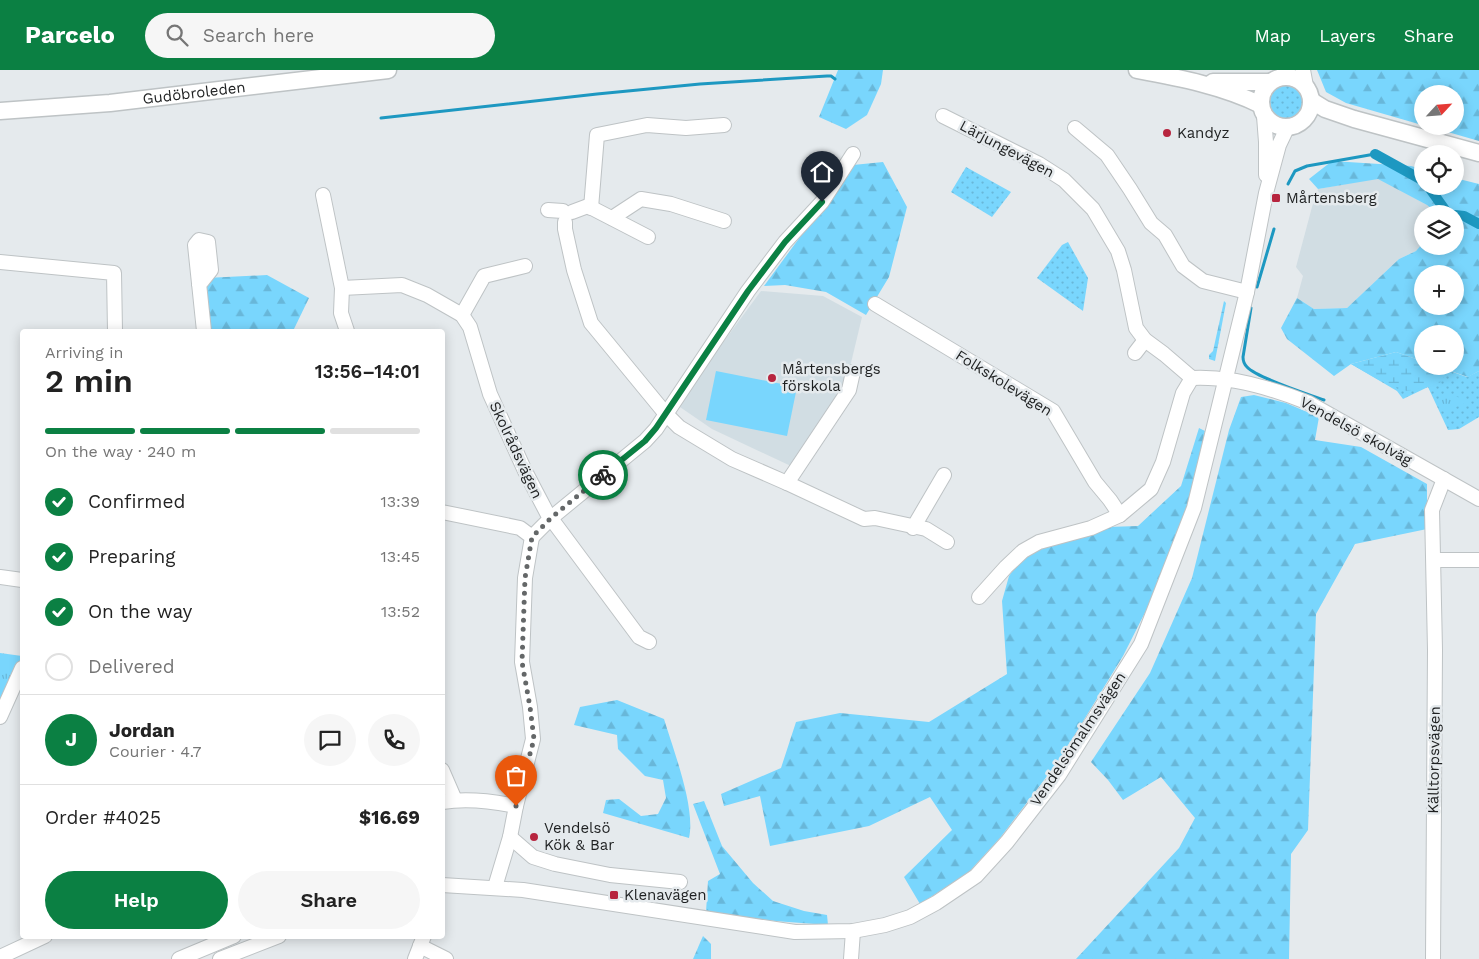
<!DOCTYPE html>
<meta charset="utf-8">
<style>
body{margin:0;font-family:"Work Sans",sans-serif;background:#f6f6f6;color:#222;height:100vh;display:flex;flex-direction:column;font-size:19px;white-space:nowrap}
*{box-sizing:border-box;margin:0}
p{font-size:16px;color:#767676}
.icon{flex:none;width:28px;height:28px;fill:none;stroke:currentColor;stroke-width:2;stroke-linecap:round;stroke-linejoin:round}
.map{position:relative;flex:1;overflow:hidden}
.panel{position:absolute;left:20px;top:259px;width:425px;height:610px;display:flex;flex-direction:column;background:#fff;border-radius:5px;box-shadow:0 2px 12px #0003}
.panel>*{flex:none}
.needle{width:32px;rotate:64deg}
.fabs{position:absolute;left:1414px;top:15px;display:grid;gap:10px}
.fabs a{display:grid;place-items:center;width:50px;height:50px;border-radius:50%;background:#fff;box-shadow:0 2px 12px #0003;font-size:25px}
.pin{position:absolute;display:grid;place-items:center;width:42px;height:42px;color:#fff;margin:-51px -21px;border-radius:50% 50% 50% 0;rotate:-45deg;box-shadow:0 0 5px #0007}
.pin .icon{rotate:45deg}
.courier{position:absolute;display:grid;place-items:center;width:50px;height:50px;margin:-25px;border:4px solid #0b8043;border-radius:50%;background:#fff;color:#222;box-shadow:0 1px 6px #0007}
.headline em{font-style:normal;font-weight:600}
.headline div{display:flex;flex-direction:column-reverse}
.headline{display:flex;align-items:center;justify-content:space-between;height:85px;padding:0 25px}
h1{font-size:32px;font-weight:600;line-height:38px}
.bar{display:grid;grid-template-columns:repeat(4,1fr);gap:8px 5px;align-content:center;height:60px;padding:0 25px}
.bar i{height:6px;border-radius:4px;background:#e0e0e0}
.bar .on{background:#0b8043}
.bar p{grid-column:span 4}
.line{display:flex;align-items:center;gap:12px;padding:0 25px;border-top:1px solid #e0e0e0}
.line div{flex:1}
.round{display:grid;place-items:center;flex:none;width:52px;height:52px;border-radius:26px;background:#f6f6f6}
ol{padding:0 25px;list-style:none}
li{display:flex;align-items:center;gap:15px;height:55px}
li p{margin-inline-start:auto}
li .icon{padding:5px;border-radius:50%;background:#0b8043;color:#fff;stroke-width:4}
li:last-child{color:#767676}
li i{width:28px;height:28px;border:2px solid #e0e0e0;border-radius:50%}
.cta{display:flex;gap:10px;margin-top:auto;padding:10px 25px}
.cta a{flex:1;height:58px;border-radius:30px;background:#0b8043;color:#fff;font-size:20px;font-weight:600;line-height:58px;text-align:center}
.cta a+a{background:#f6f6f6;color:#222}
header{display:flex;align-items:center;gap:30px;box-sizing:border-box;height:70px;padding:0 25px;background:#0b8043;color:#fff}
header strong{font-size:24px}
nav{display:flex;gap:28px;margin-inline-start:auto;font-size:18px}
.search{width:350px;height:45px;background:#f6f6f6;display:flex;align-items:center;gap:12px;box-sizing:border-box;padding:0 18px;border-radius:28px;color:#767676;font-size:19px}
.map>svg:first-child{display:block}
</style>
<header>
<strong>Parcelo</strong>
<div class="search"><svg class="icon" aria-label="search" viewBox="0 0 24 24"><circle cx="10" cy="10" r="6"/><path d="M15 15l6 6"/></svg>Search here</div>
<nav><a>Map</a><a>Layers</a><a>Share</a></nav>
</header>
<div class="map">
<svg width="1479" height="889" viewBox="0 0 1479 889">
<defs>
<pattern id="grass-dots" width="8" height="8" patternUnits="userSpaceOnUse" patternTransform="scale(1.25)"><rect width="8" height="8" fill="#79d6fd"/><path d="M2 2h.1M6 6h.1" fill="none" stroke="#68b7d9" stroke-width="1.8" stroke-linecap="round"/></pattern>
<pattern id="forest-firs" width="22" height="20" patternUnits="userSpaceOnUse" patternTransform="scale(1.25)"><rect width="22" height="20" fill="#79d6fd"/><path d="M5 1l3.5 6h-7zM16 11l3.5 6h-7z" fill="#68b7d9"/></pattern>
<pattern id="wetland-marsh" width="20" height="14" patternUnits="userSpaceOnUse" patternTransform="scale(1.25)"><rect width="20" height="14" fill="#79d6fd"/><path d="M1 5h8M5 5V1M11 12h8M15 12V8" fill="none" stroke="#68b7d9"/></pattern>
<pattern id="park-tufts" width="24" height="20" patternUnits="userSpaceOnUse" patternTransform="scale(1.25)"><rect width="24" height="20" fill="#79d6fd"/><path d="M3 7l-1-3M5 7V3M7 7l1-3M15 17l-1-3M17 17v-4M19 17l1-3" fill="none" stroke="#68b7d9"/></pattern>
</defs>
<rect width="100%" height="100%" fill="#e5eaed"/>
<g fill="#d1dde3">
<polygon points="1378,108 1427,135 1438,144 1422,144 1422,174 1416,181 1399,189 1347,238 1314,239 1297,228 1303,206 1296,197 1312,137 1318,119"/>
<polygon points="761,221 823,226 862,247 845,318 793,397 712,359 677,335"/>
</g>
<g fill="url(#grass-dots)">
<circle cx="1287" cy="32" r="17"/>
<polygon points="966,97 1011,122 992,147 951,122"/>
<polygon points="1068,172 1088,208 1083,241 1037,208 1062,175"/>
<polygon points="1422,291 1422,296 1436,296 1467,307 1479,301 1479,347 1459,359 1448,360 1428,317 1403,329 1397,321 1351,294"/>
</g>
<g fill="url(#forest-firs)" fill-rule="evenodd">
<polygon points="838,0 883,0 881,14 867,45 846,59 819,47"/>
<polygon points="1317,0 1479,0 1479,71 1427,56 1455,56 1455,24 1422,24 1422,55 1346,33 1326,22"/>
<path d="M1332,91L1411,96L1422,99V116H1455V108L1479,114V301L1468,307L1436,296H1455V264H1422V291L1396,282L1351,294L1334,306L1287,269L1281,258L1297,228L1314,239L1347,238L1399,189L1416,181L1422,174V176H1455V144H1438L1427,135L1378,109L1318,119L1309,109ZM1422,204H1455V236H1422Z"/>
<polygon points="883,92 907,137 889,207 866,245 826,222 785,215 764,216 853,95"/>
<polygon points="267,205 309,228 293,261 211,261 206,208"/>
<polygon points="1254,325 1286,333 1319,347 1315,370 1361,377 1427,414 1427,459 1355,474 1316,544 1308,760 1291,784 1289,889 1076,889 1179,778 1195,748 1161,707 1123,730 1108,710 1091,692 1150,603 1192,508 1229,360 1241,327"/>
<polygon points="1199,358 1205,361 1189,433 1165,503 1123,586 1060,689 1000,768 968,803 920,834 904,807 952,760 930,727 869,756 770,776 760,726 724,736 721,724 781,698 796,652 840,643 929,652 1007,604 1002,531 1009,506 1023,487 1042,478 1107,457 1138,456 1181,416"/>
<path d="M617,630L664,649C673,679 696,738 689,768L603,743L606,730L619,729L641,746L658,744L666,728L663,710L645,706L618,679L617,665L574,655L580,637Z"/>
<polygon points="704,731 722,776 753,813 773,831 804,841 827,845 828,855 775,851 706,842 708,811 720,804 693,734"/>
<polygon points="703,866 711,874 711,889 693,889"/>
</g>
<g fill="url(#wetland-marsh)">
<polygon points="1224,231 1226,233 1215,291 1209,289 1209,285 1213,281"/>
<polygon points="1396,282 1422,291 1422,296 1436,296 1447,300 1441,312 1428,317 1407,321 1379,310 1351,294"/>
</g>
<g fill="url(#park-tufts)">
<polygon points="1448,325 1462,328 1465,333 1444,342 1438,330"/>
<polygon points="0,583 22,586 0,633"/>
</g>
<polygon fill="#79d6fd" points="716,301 797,317 787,366 706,350"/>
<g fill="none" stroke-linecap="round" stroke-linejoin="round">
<g stroke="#1d98c1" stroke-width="3">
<polyline points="381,48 597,24 700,14 827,6 831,6 835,9"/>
<polyline points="1288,114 1295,101 1307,96 1375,84"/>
<polyline points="1257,217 1274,159"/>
<path d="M1251,238L1243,287C1243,291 1244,294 1247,297C1257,308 1308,324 1324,330"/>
</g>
<g stroke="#1d98c1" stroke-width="10">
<polyline points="1375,84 1422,110"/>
<polyline points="1428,116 1448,144"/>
<polyline points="1455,145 1464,146 1479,154"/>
</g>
<g stroke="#bec3c5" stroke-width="16">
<g id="minor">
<polyline points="1303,0 1306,16"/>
<polyline points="1281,7 1286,0"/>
<path d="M943,46L1039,94L1064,110L1093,139L1118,181L1124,200L1136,258L1145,270L1164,284L1192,308C1232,306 1272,318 1309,333L1479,429"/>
<polyline points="1264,46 1266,72 1266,105"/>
<polyline points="1075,58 1107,85 1130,119 1151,153 1165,165 1183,196 1203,211 1247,222"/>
<polyline points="323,125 342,218 341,243 347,261"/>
<polyline points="591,138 597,65 647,55 686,58 724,55"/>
<polyline points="548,140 563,141"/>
<polyline points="572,142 588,136 648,167"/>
<polyline points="612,148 641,129 671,134 724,151"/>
<polyline points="565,152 565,159 574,200 591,253 665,343 679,357 732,389 787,413 864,449 875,448 926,459 947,472"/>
<polyline points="0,192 114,203 115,261"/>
<polyline points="199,215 211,200 208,172 199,170 195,175 204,261"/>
<polyline points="342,218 402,215 427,225 462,245 470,257 490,324 525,401 547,443 639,567 649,572"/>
<polyline points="875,234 1053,341 1095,412 1110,430 1120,445"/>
<polyline points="462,245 484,206 525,196"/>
<polyline points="1135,283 1145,270"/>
<polyline points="787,413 849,320 853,302"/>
<polyline points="442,442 520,458 532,467 525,508 522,592 530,637 533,669 516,736 510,767 495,817"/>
<polyline points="913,458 944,405"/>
<polyline points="532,467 551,448 645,371 656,359 748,221 785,172 822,132 853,84"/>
<polyline points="1434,490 1479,490"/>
<polyline points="0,507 22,510"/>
<polyline points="979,527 1006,497 1023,481 1039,472 1091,458 1120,445 1151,419 1163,392 1183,323 1192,308"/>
<polyline points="0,647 22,598"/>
<polyline points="442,700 455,730"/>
<path d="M442,732C467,728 492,731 516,736"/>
<polyline points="510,767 533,787 555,794 610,805 680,812"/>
<polyline points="442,815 523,820 795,862 853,861 885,855 910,847 936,833 976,806 1007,772 1059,705 1141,574 1194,438 1247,222 1266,123 1279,75 1287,58"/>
<polyline points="420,876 446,889"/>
<polyline points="0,887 45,866"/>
<polyline points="179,889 234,866"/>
<polyline points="220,889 279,866"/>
<polyline points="415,889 424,866"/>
<polyline points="851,889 853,861"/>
<polyline points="1433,889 1435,580 1432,440 1444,409"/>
</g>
</g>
<g stroke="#bec3c5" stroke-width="19">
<g id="major">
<path d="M1137,0C1180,8 1222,16 1261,35"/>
<circle cx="1286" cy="32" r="25"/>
<polyline points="1213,12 1270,12"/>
<polyline points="1312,31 1325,39 1354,49 1479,83"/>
<path id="s1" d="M0,41L110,33L388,0"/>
</g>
</g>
<use href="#minor" stroke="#fff" stroke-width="14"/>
<use href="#major" stroke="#fff" stroke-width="16"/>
</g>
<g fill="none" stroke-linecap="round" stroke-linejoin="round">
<polyline stroke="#646768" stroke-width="5" stroke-dasharray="0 9" points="516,736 534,669 530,637 522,592 525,508 532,467 551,448 603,405"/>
<polyline stroke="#0b8043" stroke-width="6" points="603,405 645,371 656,358 748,221 785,172 822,132"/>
</g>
<g fill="#b7253f" stroke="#e5eaed" stroke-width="2">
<circle cx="1167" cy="63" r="5"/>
<rect x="1271" y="123" width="10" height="10" rx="2.5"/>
<circle cx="772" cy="308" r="5"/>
<circle cx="534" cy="767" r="5"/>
<rect x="609" y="820" width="10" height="10" rx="2.5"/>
</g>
<g text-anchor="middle" stroke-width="5" stroke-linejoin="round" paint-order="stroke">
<g font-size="15" fill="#1e2021" stroke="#e5eaed">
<text dy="5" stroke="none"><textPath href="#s1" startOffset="195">Gudöbroleden</textPath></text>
<text transform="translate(1007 79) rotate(28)" y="5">Lärjungevägen</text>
<text transform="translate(1004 313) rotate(32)" y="5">Folkskolevägen</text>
<text transform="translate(1356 361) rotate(29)" y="5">Vendelsö skolväg</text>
<text transform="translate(516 380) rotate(65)" y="5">Skolrådsvägen</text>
<text transform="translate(1078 669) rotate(-56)" y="5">Vendelsömalmsvägen</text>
<text transform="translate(1434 690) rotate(-89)" y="5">Källtorpsvägen</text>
</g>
<g font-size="15" fill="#1e2021" stroke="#e5eaed" text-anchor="start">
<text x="1177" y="68">Kandyz</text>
<text x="1286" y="133">Mårtensberg</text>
<text x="782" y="304">Mårtensbergs<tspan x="782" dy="17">förskola</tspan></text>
<text x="544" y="763">Vendelsö<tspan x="544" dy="17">Kök &amp; Bar</tspan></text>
<text x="624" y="830">Klenavägen</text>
</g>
</g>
</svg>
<div class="fabs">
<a><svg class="needle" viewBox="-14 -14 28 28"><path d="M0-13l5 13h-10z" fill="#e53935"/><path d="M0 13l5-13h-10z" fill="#767676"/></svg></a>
<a><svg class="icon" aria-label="locate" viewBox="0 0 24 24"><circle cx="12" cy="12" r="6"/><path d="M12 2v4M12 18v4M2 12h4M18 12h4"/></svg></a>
<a><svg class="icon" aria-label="layers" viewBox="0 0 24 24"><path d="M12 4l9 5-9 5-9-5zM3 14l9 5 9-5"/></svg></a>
<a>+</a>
<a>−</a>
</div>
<div class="pin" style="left:516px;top:736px;background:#ea580c"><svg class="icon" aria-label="bag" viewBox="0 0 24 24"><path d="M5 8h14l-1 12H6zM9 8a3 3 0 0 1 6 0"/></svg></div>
<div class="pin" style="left:822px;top:132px;background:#1f2937"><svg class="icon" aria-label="home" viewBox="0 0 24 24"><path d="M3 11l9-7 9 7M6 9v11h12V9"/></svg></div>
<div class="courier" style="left:603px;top:405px"><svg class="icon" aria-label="bike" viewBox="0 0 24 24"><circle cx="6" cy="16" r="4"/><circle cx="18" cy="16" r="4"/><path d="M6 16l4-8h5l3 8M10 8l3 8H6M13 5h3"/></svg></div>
<section class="panel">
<div class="headline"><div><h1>2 min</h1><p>Arriving in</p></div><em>13:56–14:01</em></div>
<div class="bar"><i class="on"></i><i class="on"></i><i class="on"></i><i></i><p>On the way · 240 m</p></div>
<ol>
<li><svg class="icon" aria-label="check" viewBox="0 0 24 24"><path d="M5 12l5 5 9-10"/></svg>Confirmed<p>13:39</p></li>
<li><svg class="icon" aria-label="check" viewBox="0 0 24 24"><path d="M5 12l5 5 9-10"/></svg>Preparing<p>13:45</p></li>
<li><svg class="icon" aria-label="check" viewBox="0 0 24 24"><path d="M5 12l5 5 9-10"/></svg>On the way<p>13:52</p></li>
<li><i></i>Delivered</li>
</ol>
<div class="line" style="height:90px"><b class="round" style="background:#0b8043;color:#fff">J</b><div><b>Jordan</b><p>Courier · 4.7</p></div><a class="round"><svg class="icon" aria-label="chat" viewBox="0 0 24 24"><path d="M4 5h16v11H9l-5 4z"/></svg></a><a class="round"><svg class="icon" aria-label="phone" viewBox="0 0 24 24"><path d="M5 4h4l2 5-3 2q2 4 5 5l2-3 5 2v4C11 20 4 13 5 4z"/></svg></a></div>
<div class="line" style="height:65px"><div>Order #4025</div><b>$16.69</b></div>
<div class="cta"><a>Help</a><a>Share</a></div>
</section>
</div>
